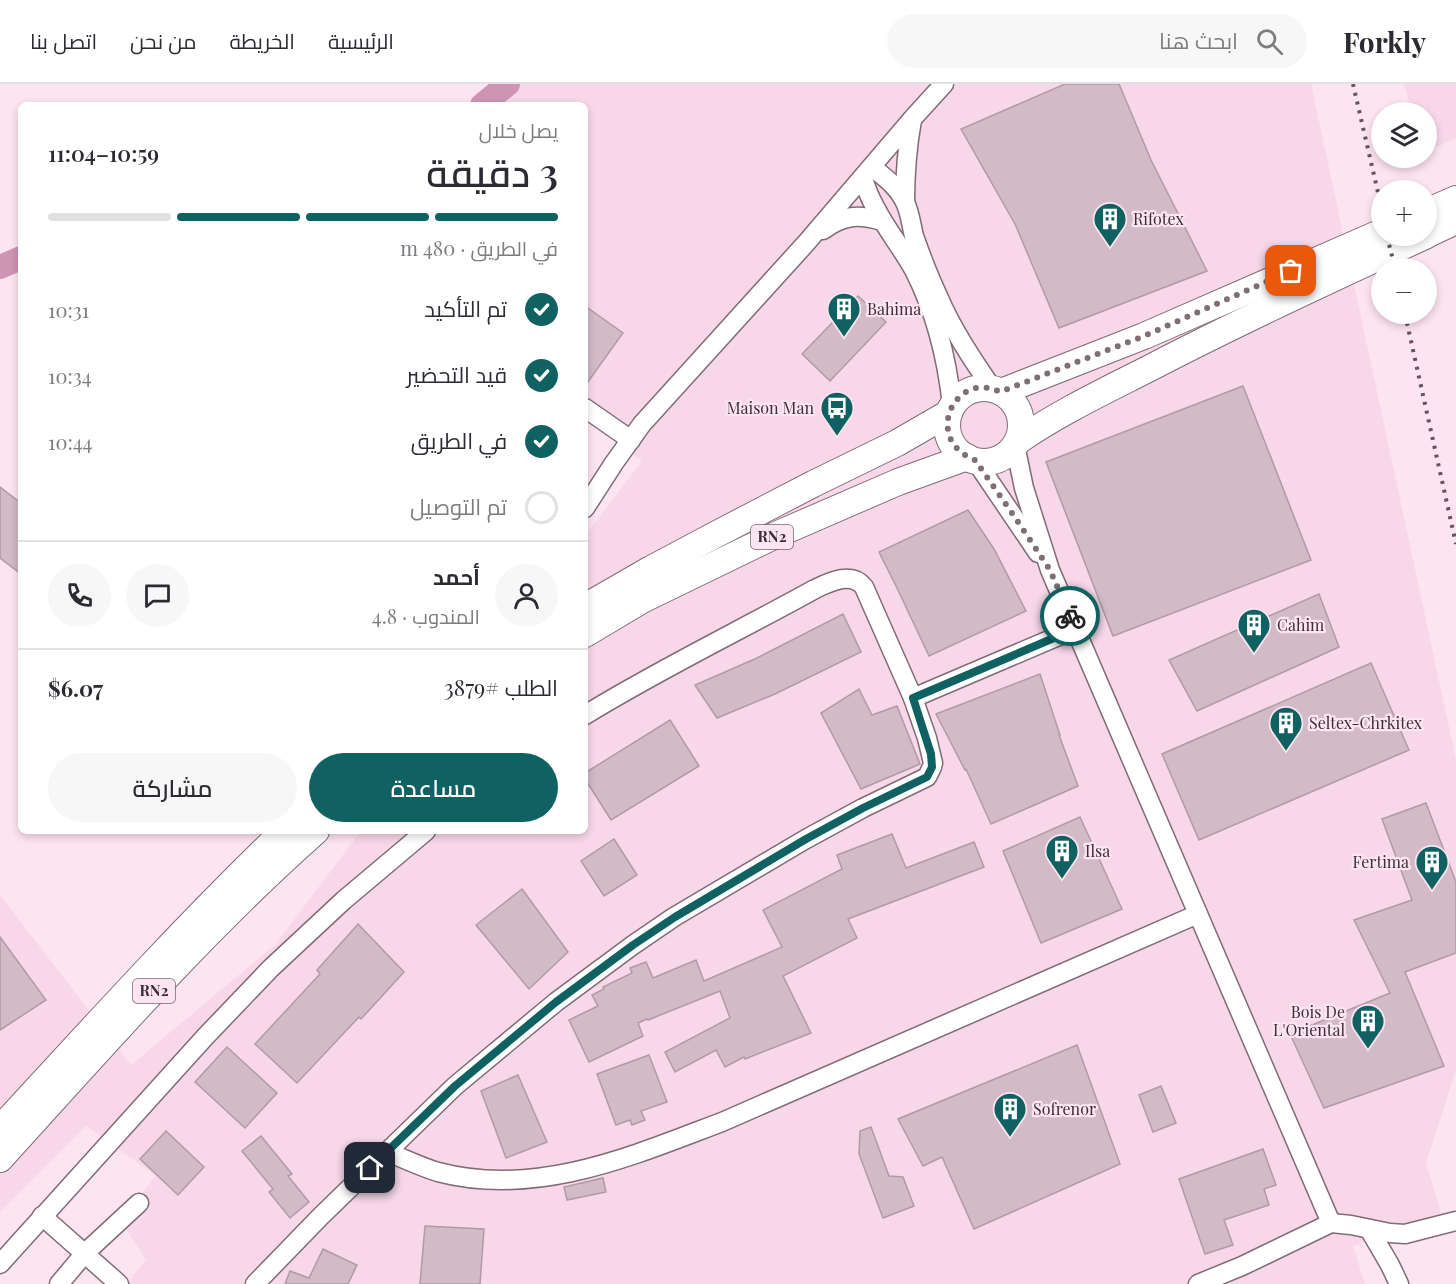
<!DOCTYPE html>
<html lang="ar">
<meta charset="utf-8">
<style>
body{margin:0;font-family:"Playfair Display",Cairo,serif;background:#f7f7f7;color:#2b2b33;direction:rtl;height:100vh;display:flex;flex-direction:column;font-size:22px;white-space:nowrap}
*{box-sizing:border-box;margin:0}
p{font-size:20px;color:#7c7c81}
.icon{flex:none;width:33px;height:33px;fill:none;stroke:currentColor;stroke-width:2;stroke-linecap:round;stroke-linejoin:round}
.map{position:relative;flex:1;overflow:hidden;direction:ltr}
.drawer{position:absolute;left:18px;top:18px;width:570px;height:732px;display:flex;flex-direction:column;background:#fff;border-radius:9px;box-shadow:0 3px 9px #0003;direction:rtl}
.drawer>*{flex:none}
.buttons{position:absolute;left:1371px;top:18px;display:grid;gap:12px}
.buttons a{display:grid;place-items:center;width:66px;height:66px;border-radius:50%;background:#fff;box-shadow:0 3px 9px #0003;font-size:30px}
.pin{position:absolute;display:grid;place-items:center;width:51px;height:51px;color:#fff;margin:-26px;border-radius:12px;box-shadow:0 3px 9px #0006}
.courier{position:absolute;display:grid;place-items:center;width:60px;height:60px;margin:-30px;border:4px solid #106262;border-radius:50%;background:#fff;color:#222;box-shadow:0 2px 8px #0007}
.head em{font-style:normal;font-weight:600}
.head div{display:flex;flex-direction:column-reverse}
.head{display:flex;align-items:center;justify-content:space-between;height:102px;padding:0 30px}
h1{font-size:39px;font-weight:600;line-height:45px}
.bar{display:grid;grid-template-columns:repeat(4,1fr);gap:9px 6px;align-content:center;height:72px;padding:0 30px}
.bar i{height:8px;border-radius:4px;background:#e1e1e2}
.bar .active{background:#106262}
.bar p{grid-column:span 4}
.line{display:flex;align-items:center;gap:15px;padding:0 30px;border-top:2px solid #e1e1e2}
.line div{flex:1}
.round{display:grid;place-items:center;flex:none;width:63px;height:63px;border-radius:32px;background:#f7f7f7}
ol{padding:0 30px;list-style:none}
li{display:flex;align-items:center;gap:18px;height:66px}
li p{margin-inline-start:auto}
li .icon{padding:6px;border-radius:50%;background:#106262;color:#fff;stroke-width:4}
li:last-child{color:#7c7c81}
li i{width:33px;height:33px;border:3px solid #e1e1e2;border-radius:50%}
.action{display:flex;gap:12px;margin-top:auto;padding:12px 30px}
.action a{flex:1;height:69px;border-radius:36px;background:#106262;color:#fff;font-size:24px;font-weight:600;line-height:69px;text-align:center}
.action a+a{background:#f7f7f7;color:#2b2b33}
header{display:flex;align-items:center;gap:36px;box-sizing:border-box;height:84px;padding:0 30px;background:#fff;border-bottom:2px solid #e1e1e2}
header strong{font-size:28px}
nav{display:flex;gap:33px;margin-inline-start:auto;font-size:21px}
.search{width:420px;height:54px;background:#f7f7f7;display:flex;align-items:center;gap:15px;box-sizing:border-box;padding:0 21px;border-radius:33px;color:#7c7c81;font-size:22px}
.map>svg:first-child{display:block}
</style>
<header>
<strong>Forkly</strong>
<div class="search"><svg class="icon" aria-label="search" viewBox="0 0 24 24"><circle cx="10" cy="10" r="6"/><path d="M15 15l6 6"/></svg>ابحث هنا</div>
<nav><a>الرئيسية</a><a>الخريطة</a><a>من نحن</a><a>اتصل بنا</a></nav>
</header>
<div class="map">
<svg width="1456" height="1200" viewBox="0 0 1456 1200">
<rect width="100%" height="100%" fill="#fde4f1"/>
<g fill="#f8d7e8">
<polygon points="509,0 1311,0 1456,676 1456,986 1426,1079 1441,1129 1353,1162 1365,1200 126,1200 146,1176 120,1136 156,1092 86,1042 0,1128 0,811 131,981 275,861 361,747 585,747 585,452 642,377 585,335 585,21 492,21"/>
<polygon points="1404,0 1456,0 1456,54 1427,67 1426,28 1412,28"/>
</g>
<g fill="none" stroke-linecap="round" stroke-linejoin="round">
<g stroke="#cf94b4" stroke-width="24">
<polyline points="482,21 508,0"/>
<polyline points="0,183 21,174"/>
</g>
</g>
<g fill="#d2bac7" stroke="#b19aa6" stroke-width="1.5">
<polygon points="1065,0 1119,0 1151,76 1207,187 1059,244 1015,140 961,45"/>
<polygon points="858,212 886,238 830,297 802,270"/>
<polygon points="585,222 623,249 585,302"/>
<polygon points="1243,302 1311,476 1113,552 1046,378"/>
<polygon points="0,403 21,419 21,490 0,474"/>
<polygon points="968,426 994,465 1026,527 929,572 897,504 879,468"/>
<polygon points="1319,510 1339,563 1197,627 1169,576"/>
<polygon points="843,530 861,568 775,610 717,634 695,601 757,574"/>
<polygon points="1371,579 1409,666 1199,756 1162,670"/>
<polygon points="1040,590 1060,651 1059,651 1078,702 991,740 966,685 965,686 936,630"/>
<polygon points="859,605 872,631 897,622 920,680 861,705 821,629"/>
<polygon points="670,636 699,682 611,736 585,695 585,689"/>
<polygon points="1426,719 1456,798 1456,869 1405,888 1444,982 1324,1024 1290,950 1390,909 1354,836 1412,816 1382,735"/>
<polygon points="1080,733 1122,825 1041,859 1003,767"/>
<polygon points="892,750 906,784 974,758 984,783 848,835 857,854 783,892 811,949 745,975 744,973 725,983 716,966 675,988 665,968 730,934 720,907 648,936 647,935 638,939 643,952 589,978 569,936 598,922 592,911 604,905 603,903 632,889 630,884 646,878 653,894 696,876 704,897 782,863 763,826 842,785 837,771"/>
<polygon points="614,755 637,791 604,812 581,777"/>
<polygon points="522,805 568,868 529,905 476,841"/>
<polygon points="358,840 404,888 361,935 359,933 297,999 255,960 320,890 317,886"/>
<polygon points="0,853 46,916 0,946"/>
<polygon points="1077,961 1120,1080 974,1145 942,1073 923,1082 898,1035"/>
<polygon points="227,963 277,1009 245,1044 195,998"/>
<polygon points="649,971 667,1018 641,1027 645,1036 632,1041 630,1036 616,1041 597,990"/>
<polygon points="518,991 547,1058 506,1074 481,1007"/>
<polygon points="1161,1002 1176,1039 1153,1048 1139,1011"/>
<polygon points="871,1043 889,1092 903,1093 914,1122 883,1134 859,1070 860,1047"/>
<polygon points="166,1047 204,1083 178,1111 140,1075"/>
<polygon points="261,1052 292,1090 288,1092 309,1118 290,1134 269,1108 273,1105 242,1067"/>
<polygon points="1263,1065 1276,1101 1264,1105 1269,1121 1224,1136 1233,1161 1205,1170 1179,1095"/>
<polygon points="603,1094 606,1108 567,1116 564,1103"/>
<polygon points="425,1142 484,1145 480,1200 420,1200"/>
<polygon points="323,1165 357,1181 348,1200 285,1200 290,1187 309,1194"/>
</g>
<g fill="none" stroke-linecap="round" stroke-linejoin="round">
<g stroke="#816b76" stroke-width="21">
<g id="minor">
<path d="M872,83C884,93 897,102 904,116C910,127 911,140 914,152C921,172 929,193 938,212C952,245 972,275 992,304"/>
<path d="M863,94C866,104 870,114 875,123C886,145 902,164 914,186C936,229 947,274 952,322"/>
<path d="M905,118C905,90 907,64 912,36"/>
<path d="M823,146C843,131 858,130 882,137"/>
<polyline points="585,324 631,356"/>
<polyline points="1015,361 1024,404 1050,486 1331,1139"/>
<polyline points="975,376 1038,469"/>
<polyline points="585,424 614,379 642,340 807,158 913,34 944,0"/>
<polyline points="913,614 1075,545"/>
<path d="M387,1068C403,1074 421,1083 438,1088C536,1114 632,1072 722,1038L1198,830"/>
<polyline points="42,1132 119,1200"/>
<polyline points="1369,1145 1390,1181 1399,1200"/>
<polyline points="0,1180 205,953 271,884 344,816 426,747"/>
<polyline points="59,1200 85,1169 139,1119"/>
<path d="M255,1200L321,1132L455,1002L556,918L633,861L674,833L806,755L863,724L927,693L932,683L933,679L927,654L913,614L864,503C852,487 830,498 815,505C739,547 660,585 585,631"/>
<polyline points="1198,1200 1242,1182 1331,1139 1351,1141 1390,1149 1405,1150 1456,1137"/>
</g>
</g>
<g stroke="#816b76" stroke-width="28">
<g id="highway">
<polyline points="1426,128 1456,115"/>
<polyline points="1426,151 1456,137"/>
<circle cx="984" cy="341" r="37"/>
<polyline points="1001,308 1144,252 1382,148"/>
<path d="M1018,357C1060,328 1105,307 1150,284C1240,237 1333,194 1425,152"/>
<polyline points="585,523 651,485 713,452 813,400 897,359 949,329"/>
<polyline points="585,550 642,516 778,450 898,398 967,373"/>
<path d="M0,1045C93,944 185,842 284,747"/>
<path d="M0,1075C102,963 202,848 316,747"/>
</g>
</g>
<use href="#minor" stroke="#fff" stroke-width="18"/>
<use href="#highway" stroke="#fff" stroke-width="26"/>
<g stroke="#62555c" stroke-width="4" stroke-dasharray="3 6" stroke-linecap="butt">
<polyline points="1353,0 1382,126"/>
<polyline points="1387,152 1395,184"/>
<polyline points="1405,230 1456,460"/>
</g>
</g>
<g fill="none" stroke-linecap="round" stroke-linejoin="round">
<path stroke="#7e6e76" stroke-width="6" stroke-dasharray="0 10.8" d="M1070,532L1050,486L1010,426L975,376C921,355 956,285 1000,308L1144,252L1291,187"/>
<polyline stroke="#106262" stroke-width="8" points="370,1084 455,1002 556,918 633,861 675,833 806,755 863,724 927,693 932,683 931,670 913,614 1075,545 1070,532"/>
</g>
<defs>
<g id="building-pin" transform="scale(1.725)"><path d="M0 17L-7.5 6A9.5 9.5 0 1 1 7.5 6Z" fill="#106262" stroke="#fde4f1"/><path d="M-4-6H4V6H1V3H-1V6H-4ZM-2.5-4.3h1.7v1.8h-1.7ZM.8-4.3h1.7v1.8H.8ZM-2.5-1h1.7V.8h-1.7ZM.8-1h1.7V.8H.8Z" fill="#fff"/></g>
<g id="bus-pin" transform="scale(1.725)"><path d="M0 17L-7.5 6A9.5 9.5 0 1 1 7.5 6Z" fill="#106262" stroke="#fde4f1"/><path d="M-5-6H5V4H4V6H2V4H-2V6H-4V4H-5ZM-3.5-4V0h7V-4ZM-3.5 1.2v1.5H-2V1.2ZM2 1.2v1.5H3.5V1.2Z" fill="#fff"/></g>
</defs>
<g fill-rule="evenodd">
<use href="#building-pin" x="1110" y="135"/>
<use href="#building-pin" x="844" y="225"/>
<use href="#bus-pin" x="837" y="324"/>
<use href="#building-pin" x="1254" y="541"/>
<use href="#building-pin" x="1286" y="639"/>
<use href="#building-pin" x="1062" y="767"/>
<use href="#building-pin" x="1432" y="778"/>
<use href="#building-pin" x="1368" y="937"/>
<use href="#building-pin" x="1010" y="1025"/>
</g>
<g text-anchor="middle" stroke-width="4.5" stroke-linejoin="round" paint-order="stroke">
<g fill="#fde4f1" stroke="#74656d" stroke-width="1.5">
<rect x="751" y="441" width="42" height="24" rx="4.5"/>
<rect x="133" y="895" width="42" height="24" rx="4.5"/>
</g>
<g font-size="15" font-weight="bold" fill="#392f34">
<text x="772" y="458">RN2</text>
<text x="154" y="912">RN2</text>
</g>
<g font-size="16" fill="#392f34" stroke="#fde4f1" text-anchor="start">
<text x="1133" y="141">Rifotex</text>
<text x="867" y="231">Bahima</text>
<text x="814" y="330" text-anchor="end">Maison Man</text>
<text x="1277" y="547">Cahim</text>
<text x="1309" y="645">Seltex-Chrkitex</text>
<text x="1085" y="773">Ilsa</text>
<text x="1409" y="784" text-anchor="end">Fertima</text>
<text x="1345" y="934" text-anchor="end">Bois De<tspan x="1345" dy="18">L'Oriental</tspan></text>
<text x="1033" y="1031">Sofrenor</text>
</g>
</g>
</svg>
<div class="buttons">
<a><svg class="icon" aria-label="layers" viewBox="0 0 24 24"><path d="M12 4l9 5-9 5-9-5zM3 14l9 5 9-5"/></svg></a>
<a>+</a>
<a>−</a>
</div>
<div class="pin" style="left:1291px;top:187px;background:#ea580c"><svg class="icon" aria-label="bag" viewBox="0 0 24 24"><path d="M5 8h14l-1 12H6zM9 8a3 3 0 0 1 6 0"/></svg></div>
<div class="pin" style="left:370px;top:1084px;background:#1f2937"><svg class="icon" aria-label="home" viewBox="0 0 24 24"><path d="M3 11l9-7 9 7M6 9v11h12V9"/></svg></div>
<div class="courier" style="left:1070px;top:532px"><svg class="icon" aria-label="bike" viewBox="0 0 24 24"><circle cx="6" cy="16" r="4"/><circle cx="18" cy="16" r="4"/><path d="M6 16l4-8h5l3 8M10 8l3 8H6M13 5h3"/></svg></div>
<section class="drawer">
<div class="head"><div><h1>3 دقيقة</h1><p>يصل خلال</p></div><em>10:59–11:04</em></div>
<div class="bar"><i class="active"></i><i class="active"></i><i class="active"></i><i></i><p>في الطريق · 480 m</p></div>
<ol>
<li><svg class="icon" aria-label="check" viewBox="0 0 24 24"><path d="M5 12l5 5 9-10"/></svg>تم التأكيد<p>10:31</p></li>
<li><svg class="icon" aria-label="check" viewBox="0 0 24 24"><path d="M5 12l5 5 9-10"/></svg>قيد التحضير<p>10:34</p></li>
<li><svg class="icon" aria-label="check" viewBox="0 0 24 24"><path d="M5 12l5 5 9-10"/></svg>في الطريق<p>10:44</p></li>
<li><i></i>تم التوصيل</li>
</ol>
<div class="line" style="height:108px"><a class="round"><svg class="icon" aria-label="person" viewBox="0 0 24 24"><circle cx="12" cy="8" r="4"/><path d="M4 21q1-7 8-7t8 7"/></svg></a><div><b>أحمد</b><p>المندوب · 4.8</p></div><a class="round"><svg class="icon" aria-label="chat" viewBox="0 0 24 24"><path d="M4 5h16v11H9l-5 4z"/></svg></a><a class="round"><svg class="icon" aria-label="phone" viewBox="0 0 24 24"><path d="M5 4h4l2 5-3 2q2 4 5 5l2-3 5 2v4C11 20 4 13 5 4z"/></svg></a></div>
<div class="line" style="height:78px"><div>الطلب #3879</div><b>$6.07</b></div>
<div class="action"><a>مساعدة</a><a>مشاركة</a></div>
</section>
</div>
